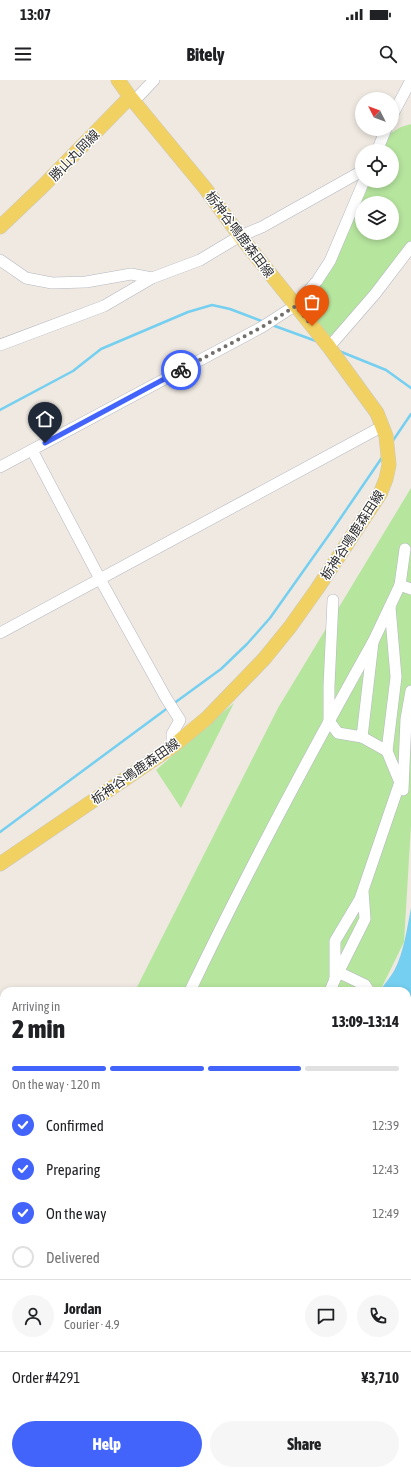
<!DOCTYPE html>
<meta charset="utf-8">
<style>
body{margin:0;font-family:"Asap Condensed","Noto Sans JP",sans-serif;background:#f6f6f6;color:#202124;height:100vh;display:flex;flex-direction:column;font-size:15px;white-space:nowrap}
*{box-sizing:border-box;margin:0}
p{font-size:13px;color:#757577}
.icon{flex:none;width:22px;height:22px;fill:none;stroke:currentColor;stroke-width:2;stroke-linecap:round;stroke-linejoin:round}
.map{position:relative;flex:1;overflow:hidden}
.panel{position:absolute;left:0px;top:907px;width:411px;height:488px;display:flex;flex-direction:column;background:#fff;border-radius:12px 12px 0 0;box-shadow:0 2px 6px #0003}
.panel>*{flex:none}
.needle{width:26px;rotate:312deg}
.controls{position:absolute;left:355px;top:12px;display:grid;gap:8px}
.controls a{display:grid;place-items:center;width:44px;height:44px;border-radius:50%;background:#fff;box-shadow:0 2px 6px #0003;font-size:20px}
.pin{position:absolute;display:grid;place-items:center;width:34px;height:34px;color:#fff;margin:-41px -17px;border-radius:50% 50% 50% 0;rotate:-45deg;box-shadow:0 0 4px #0007}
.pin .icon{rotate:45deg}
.courier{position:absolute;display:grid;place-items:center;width:40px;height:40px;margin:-20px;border:3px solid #4264fb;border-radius:50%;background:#fff;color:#222;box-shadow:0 1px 5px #0007}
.overview em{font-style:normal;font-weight:800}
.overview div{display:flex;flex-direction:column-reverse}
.overview{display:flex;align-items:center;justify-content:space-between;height:68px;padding:0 12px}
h1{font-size:26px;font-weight:800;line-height:30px}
.bar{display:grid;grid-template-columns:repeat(4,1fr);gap:6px 4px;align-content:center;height:48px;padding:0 12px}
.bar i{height:5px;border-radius:3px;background:#e0e0e0}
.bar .active{background:#4264fb}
.bar p{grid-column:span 4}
.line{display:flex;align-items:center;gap:10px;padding:0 12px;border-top:1px solid #e0e0e0}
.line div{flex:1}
.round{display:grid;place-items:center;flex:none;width:42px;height:42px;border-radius:21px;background:#f6f6f6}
ol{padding:0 12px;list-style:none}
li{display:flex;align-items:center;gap:12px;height:44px}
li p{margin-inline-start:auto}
li .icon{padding:4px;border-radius:50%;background:#4264fb;color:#fff;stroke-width:4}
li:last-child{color:#757577}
li i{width:22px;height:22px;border:2px solid #e0e0e0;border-radius:50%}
.action{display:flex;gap:8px;margin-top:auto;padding:8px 12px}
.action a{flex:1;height:46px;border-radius:24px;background:#4264fb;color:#fff;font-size:16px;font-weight:800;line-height:46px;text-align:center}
.action a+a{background:#f6f6f6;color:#202124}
.status{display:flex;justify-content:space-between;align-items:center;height:28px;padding:0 20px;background:#fff;direction:ltr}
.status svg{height:11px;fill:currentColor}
header{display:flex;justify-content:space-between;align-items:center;height:52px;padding:0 12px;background:#fff;font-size:18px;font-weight:800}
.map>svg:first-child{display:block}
</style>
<div class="status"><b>13:07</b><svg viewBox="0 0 49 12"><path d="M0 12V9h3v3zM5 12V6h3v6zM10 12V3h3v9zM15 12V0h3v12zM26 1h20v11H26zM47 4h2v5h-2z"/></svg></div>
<header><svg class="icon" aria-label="menu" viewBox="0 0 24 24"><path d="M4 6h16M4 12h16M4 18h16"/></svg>Bitely<svg class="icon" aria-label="search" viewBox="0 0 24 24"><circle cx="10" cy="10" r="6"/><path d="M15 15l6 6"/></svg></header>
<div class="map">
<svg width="411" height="1395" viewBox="0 0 411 1395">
<rect width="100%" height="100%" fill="#efe9e1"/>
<g fill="#b6e59e" fill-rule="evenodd">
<path d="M411,44V168L329,267L296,225L317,201L366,101H392V71H379L386,56L401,47ZM362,123H392V153H362Z"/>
<polygon points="411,408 411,745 404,862 380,911 135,911 278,628"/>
<polygon points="234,623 181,728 156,690"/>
<polygon points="4,1202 4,1391 146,1391 144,1395 0,1395 0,1211"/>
</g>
<g fill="#75cff0">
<path d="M411,828V1246L407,1255V911H380C384,904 390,898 394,891C404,872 407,848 411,828Z"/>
<polygon points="191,1391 336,1391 334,1395 189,1395"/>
</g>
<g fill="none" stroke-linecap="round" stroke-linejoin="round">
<g stroke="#75cff0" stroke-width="2.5">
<polyline points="272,245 316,261"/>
<polyline points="339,271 386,290 411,308"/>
<polyline points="0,330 73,291 101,269 188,232 212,225 230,229 264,242"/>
<polyline points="392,362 411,334"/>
<polyline points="173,624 221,589 247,564 270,538 331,452 383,376"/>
<polyline points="0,752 169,627"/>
<polyline points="0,979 4,983"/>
<polyline points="0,1108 4,1100"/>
<polyline points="0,1361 4,1355"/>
</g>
<polyline stroke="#75cff0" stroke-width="16" points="159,1395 161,1391"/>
<g stroke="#b4b7c1" stroke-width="12">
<g id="minor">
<polyline points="134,21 154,0"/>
<polyline points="392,36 411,0"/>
<polyline points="377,71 386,49"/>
<polyline points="0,180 26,198 52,203 86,202 131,194 152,198"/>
<polyline points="0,265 104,226 152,198 200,180 240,156 262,147 362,91"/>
<polyline points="329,267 375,214 411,167"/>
<polyline points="32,370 100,499 166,618 180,640 172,654 172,667"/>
<polyline points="0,387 262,247 296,225 317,201 330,181 364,101"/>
<polyline points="400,505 411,509"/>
<polyline points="333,520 329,606 329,641 338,653 362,657 373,562 400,505 405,469"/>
<polyline points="0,553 383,346"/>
<polyline points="362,657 387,671 396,597 390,527"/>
<polyline points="387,671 403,710 406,639 411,611"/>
<polyline points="363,811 365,839 335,899 335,861 360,819 400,702"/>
<polyline points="338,892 365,905 369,911"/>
<path d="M190,911C247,792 309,676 373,562"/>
<polyline points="330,911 335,899"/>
<polyline points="0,1311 4,1302"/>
<polyline points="130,1395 132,1391"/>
</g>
</g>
<g stroke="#c9c9c9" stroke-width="15">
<g id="major">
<polyline points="0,147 43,106 130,17 118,0"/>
<polyline points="0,784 172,667 207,638 264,579 290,547 317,509 380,414 386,399 389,385 386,356 377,333 329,267 240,156 205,108 130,17"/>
</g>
</g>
<use href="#minor" stroke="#fff" stroke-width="11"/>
<use href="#major" stroke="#f2d163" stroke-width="14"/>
</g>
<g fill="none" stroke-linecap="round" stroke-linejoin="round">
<polyline stroke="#726f6d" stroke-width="4" stroke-dasharray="0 7.2" points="181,290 262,247 296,226 312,246"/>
<polyline stroke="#4264fb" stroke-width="5" points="45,363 181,290"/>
</g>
<g text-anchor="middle" stroke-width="3" stroke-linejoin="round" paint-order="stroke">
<g font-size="13" fill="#2e2e2e" stroke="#fff">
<text transform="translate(74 75) rotate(-46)" y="5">勝山丸岡線</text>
<text transform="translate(240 154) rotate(53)" y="5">栃神谷鳴鹿森田線</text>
<text transform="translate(352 455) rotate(-57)" y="5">栃神谷鳴鹿森田線</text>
<text transform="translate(135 691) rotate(-35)" y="5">栃神谷鳴鹿森田線</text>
</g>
</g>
</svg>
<div class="controls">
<a><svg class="needle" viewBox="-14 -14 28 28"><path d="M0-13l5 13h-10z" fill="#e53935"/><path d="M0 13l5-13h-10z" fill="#757577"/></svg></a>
<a><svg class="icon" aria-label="locate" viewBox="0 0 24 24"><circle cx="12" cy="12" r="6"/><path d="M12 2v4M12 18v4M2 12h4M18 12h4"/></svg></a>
<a><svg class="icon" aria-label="layers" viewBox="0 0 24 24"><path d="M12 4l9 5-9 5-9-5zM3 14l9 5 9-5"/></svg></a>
</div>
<div class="pin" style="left:312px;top:246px;background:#ea580c"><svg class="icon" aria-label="bag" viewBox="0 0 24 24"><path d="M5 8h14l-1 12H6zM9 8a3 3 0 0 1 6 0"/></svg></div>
<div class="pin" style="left:45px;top:363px;background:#1f2937"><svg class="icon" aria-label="home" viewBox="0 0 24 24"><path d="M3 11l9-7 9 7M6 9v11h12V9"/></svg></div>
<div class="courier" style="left:181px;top:290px"><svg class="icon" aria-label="bike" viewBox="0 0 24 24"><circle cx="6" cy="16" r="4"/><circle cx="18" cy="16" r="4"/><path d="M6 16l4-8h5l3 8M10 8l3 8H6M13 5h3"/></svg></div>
<section class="panel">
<div class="overview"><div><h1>2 min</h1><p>Arriving in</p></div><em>13:09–13:14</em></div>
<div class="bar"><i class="active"></i><i class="active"></i><i class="active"></i><i></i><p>On the way · 120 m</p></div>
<ol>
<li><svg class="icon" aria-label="check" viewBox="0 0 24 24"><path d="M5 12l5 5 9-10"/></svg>Confirmed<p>12:39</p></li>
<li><svg class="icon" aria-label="check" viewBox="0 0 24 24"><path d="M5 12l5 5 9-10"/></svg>Preparing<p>12:43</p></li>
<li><svg class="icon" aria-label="check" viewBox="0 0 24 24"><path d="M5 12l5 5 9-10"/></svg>On the way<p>12:49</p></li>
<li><i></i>Delivered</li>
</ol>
<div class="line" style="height:72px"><a class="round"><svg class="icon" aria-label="person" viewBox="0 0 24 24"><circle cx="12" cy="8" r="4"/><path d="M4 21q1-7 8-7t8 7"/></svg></a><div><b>Jordan</b><p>Courier · 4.9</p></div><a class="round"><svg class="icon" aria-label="chat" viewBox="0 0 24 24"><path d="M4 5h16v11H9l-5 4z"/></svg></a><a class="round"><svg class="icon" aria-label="phone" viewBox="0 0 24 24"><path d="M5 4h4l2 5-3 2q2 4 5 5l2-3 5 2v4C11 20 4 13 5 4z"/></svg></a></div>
<div class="line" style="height:52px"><div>Order #4291</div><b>¥3,710</b></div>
<div class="action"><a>Help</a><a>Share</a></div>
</section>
</div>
